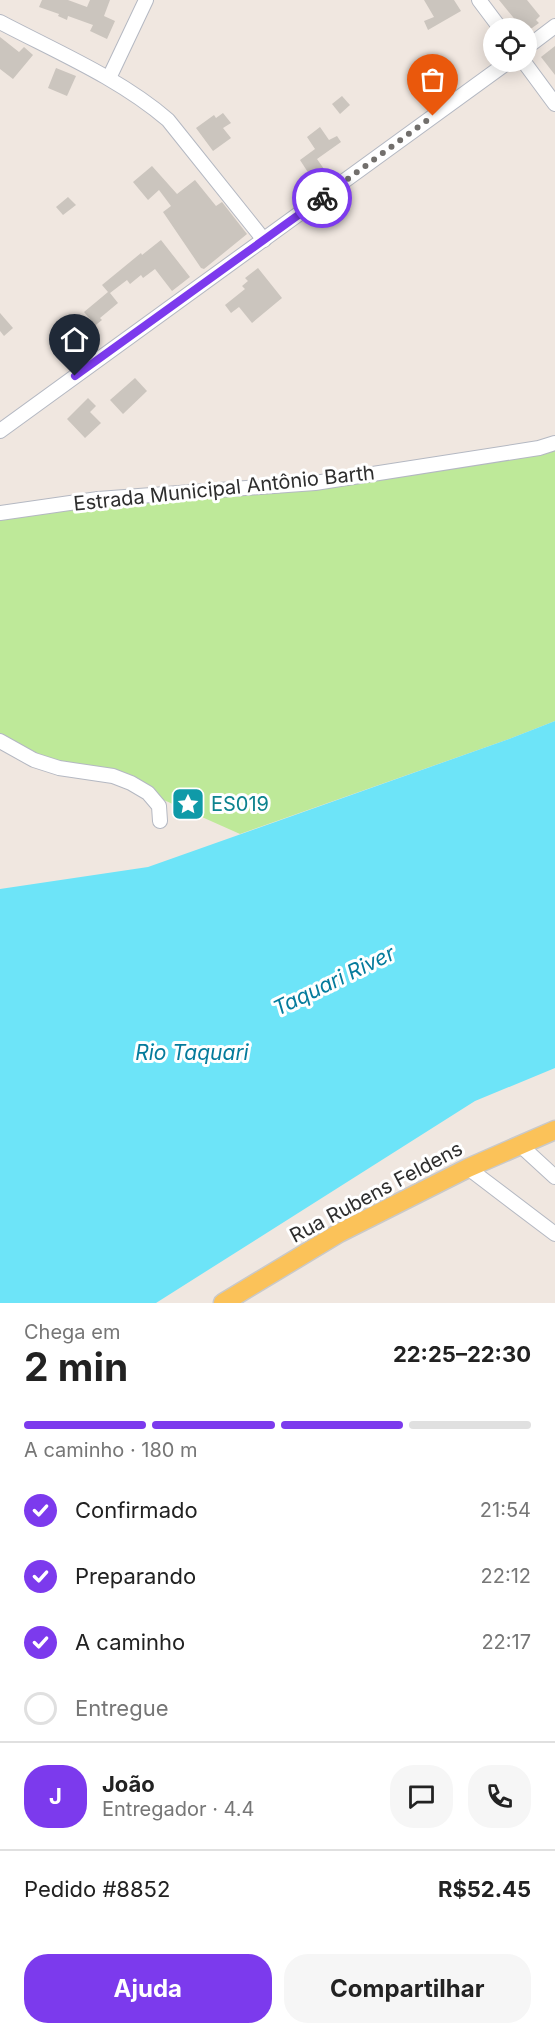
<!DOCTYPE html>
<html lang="pt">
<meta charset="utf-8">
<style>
body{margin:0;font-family:Inter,sans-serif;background:#f6f6f6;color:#222;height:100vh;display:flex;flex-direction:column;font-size:22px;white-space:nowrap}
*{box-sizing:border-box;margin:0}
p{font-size:20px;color:#767676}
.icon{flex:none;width:33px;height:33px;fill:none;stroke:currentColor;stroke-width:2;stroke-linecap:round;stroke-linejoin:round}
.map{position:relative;height:1303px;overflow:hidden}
.panel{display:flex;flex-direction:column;background:#fff;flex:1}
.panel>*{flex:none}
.controls{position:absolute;left:483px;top:18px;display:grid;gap:12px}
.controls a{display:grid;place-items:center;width:54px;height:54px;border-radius:50%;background:#fff;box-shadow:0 3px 15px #0003;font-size:30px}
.pin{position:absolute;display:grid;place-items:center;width:51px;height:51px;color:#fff;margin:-62px -26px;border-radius:50% 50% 50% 0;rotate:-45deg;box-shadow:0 0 6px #0007}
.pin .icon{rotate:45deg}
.courier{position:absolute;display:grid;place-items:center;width:60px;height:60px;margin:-30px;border:4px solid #7c3aed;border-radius:50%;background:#fff;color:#222;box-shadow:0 2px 8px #0007}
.headline em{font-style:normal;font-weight:700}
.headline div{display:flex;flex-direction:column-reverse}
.headline{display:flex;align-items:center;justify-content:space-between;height:102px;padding:0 24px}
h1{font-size:39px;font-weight:700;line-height:45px}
.bar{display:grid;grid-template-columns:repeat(4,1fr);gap:9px 6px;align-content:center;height:72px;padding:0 24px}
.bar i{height:8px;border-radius:4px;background:#e0e0e0}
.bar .active{background:#7c3aed}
.bar p{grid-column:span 4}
.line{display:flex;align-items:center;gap:15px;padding:0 24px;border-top:2px solid #e0e0e0}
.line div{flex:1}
.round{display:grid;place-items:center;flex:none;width:63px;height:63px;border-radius:24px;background:#f6f6f6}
ol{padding:0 24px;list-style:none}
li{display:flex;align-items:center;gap:18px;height:66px}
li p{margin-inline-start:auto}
li .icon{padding:6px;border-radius:50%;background:#7c3aed;color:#fff;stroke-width:4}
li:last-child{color:#767676}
li i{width:33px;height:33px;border:3px solid #e0e0e0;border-radius:50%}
.button{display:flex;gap:12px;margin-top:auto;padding:12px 24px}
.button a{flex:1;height:69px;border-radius:24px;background:#7c3aed;color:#fff;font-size:24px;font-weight:700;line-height:69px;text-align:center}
.button a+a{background:#f6f6f6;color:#222}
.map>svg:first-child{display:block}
</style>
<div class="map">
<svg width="555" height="1303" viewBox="0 0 555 1303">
<rect width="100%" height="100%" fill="#f0e7e0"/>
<polygon fill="#bee999" points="555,442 555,721 509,739 240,834 148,793 59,768 0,741 0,513 315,483"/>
<polygon fill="#6de4f8" points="555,721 555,1068 475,1101 156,1303 0,1303 0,889 148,867 509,739"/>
<g fill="#cbc5be">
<polygon points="42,0 68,0 87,7 90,0 110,0 104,16 115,21 107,39 90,31 93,25 68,16 67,20 58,16 59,14 39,7"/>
<polygon points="424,0 454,0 461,11 428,30 424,21 434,17"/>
<polygon points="499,0 527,0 540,16 536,20 539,23 532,28 522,28"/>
<polygon points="0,37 19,52 24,47 33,55 13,79 0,69"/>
<polygon points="555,46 555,75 541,57"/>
<polygon points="56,68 76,76 67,96 48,88"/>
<polygon points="342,96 350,105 340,114 332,104"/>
<polygon points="223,113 231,123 223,128 231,138 213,151 196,128 214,115 216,118"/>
<polygon points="320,127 329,140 337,136 341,142 317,159 324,169 311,177 300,160 315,149 307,137"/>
<polygon points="152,166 177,194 195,180 216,206 222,202 247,234 204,269 201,268 163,212 171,206 159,190 148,200 133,182"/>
<polygon points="68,197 76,205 63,215 56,207"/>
<polygon points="161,240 190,277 172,291 155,269 143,278 141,275 130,284 127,280 110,293 118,303 100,318 102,320 92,328 87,322 90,319 84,312 108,292 102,285 141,253 142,255"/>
<polygon points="258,268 282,298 252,323 239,307 231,313 225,305 245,289 242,286 248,281 245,278"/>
<polygon points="0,313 13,328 4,336 0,331"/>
<polygon points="135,378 147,391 123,414 110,400"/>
<polygon points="88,398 96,406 90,412 101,423 85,438 67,419"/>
</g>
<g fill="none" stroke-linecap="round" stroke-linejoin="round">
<g stroke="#b4b8c2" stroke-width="16">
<g id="minor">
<polyline points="479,0 500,28"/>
<path d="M0,22C57,52 119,78 168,120L264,240"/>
<polyline points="526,48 555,26"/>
<polyline points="524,62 555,104"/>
<polyline points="109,78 146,0"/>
<polyline points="0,431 508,62"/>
<polyline points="0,513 98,499 315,483 539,448 555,443"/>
<polyline points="0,741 34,760 59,768 113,776 131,783 148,793 159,806 160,821"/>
<polyline points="519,1144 555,1177"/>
<polyline points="468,1168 555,1234"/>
</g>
</g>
<g stroke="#c9c9c9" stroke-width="21">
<polyline id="major" points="223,1303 339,1233 468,1168 555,1130"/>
</g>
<use href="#minor" stroke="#fff" stroke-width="14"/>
<use href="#major" stroke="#fbc259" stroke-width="18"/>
</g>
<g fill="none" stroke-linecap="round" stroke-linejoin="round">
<polyline stroke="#726f6c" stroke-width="6" stroke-dasharray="0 10.8" points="322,198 433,116"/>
<polyline stroke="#7c3aed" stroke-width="8" points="75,376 322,198"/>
</g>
<defs>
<g id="sight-square" transform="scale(1.725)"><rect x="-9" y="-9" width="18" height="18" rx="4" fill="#0f9aa8" stroke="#fff"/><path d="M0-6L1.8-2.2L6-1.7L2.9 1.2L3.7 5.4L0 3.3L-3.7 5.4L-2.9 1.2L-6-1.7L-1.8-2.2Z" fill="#fff"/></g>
</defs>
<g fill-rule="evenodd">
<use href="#sight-square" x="188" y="804"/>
</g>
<g text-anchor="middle" stroke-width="6" stroke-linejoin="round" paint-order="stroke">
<g font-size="20" fill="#2e2e2e" stroke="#fff">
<text transform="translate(224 488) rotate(-6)" y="7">Estrada Municipal Antônio Barth</text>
<text transform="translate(376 1192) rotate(-28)" y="7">Rua Rubens Feldens</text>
</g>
<g font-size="20" fill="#0d838f" stroke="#fff" text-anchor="start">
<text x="211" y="811">ES019</text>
</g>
<g font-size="21" font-style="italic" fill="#047b9c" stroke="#fff">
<text transform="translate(334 981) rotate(-26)" y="7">Taquari River</text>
<text x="192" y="1060">Rio Taquari</text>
</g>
</g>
</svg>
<div class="controls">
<a><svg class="icon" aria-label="locate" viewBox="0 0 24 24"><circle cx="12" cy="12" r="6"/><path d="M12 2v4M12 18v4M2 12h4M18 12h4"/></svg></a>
</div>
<div class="pin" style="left:433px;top:116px;background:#ea580c"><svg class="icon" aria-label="bag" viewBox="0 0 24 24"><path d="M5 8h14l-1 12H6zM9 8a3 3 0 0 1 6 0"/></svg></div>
<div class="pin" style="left:75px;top:376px;background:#1f2937"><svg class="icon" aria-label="home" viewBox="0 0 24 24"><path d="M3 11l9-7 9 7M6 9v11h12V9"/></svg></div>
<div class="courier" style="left:322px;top:198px"><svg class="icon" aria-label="bike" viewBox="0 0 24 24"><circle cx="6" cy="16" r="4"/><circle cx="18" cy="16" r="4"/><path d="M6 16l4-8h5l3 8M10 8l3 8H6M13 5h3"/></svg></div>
</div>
<section class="panel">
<div class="headline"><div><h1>2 min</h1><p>Chega em</p></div><em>22:25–22:30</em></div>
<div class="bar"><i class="active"></i><i class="active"></i><i class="active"></i><i></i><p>A caminho · 180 m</p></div>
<ol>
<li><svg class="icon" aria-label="check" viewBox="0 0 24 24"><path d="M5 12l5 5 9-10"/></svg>Confirmado<p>21:54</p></li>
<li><svg class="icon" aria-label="check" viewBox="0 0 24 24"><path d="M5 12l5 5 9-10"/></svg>Preparando<p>22:12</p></li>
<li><svg class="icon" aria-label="check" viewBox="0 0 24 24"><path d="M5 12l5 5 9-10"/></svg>A caminho<p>22:17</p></li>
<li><i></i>Entregue</li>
</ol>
<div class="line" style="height:108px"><b class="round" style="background:#7c3aed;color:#fff">J</b><div><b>João</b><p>Entregador · 4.4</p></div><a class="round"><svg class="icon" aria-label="chat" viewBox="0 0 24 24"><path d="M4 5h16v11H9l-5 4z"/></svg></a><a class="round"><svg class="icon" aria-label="phone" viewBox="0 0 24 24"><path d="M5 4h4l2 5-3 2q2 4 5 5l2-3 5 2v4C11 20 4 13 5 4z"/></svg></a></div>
<div class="line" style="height:78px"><div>Pedido #8852</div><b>R$52.45</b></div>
<div class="button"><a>Ajuda</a><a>Compartilhar</a></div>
</section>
